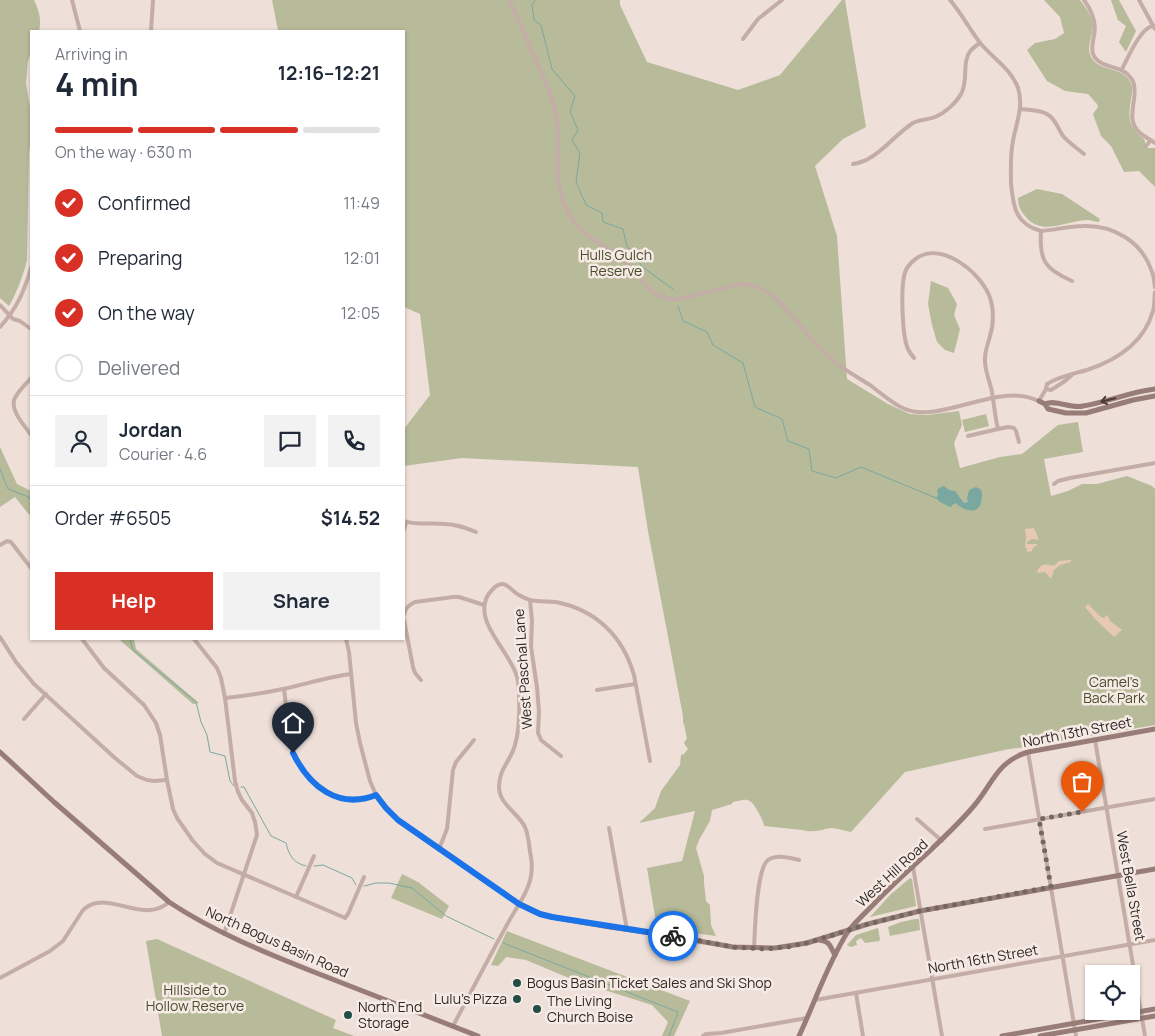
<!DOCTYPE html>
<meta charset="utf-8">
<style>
body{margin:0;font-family:Manrope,sans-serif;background:#f2f2f3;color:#1f2937;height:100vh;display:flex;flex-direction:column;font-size:19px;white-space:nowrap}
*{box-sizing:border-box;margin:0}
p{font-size:16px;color:#747a83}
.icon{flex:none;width:28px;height:28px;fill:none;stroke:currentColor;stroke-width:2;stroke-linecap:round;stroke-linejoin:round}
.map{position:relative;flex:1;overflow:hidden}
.side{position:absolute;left:30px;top:30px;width:375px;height:610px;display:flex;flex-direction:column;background:#fff;border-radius:0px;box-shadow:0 1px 4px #0004}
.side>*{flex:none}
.fabs{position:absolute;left:1085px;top:965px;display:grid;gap:10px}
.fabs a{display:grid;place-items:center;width:55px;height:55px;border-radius:0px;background:#fff;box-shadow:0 1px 4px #0004;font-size:25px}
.pin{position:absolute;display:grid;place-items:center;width:42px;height:42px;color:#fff;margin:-51px -21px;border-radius:50% 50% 50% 0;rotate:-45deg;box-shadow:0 0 5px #0007}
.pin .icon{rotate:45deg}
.courier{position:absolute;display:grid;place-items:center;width:50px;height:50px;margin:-25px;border:4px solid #1a73e8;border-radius:50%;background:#fff;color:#222;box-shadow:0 1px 6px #0007}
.overview em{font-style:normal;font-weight:700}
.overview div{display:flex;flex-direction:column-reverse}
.overview{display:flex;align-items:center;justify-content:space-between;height:85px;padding:0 25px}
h1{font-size:32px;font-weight:700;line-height:38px}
.bar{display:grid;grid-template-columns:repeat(4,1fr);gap:8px 5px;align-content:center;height:60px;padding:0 25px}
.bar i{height:6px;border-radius:4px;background:#e0e1e3}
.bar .active{background:#d93025}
.bar p{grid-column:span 4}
.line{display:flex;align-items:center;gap:12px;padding:0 25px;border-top:1px solid #e0e1e3}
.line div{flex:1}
.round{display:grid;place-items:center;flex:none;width:52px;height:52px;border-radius:0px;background:#f2f2f3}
ol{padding:0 25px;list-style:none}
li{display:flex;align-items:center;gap:15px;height:55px}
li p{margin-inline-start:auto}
li .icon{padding:5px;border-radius:50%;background:#d93025;color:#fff;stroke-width:4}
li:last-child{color:#747a83}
li i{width:28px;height:28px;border:2px solid #e0e1e3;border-radius:50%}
.button{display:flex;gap:10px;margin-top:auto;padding:10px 25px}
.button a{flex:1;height:58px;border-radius:0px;background:#d93025;color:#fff;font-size:20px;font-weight:700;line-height:58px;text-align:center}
.button a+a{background:#f2f2f3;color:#1f2937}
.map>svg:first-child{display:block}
</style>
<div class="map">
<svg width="1155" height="1036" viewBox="0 0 1155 1036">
<rect width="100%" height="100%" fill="#eedfd8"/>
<g fill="#b7bb9a">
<path d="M0,0H34C39,10 42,21 39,31H31V52L28,61L26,83L31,113V137L29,153L27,260C23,277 17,291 9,306L0,298Z"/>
<path d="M272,0H620V5L647,62L738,90L780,75L842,0H845L866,127L843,139L815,166L837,236L847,379L888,404L910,414L927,415L959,411L962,425L954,443L960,468L1000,457L1022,454L1058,425L1078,422L1083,452L1044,459L1051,496L1068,491L1082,484H1097L1127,476L1152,486L1155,489V725L1019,748L1009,749L905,772L851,832C845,831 837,828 831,828C820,830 813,833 802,830L764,826C763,820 760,815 757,810C750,797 746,799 733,802L732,804L712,810L710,821L699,840L696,848L704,876V883L706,901L710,905L711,925L716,936L657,928L647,868L682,861L695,811L639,823L655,808L661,791L680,765L681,755L684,754L688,749L684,743L687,738L684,724L683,723V716L648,531L638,467L462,458L404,466V429L430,395L420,314L404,307V31H278Z"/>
<path d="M1044,0H1080C1086,8 1093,17 1093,27C1092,38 1086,47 1091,57C1100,73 1126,66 1131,84C1133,88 1132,94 1131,99C1128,118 1128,127 1144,139L1147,148H1155V187L1139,171L1124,172L1111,146L1101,136L1093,114L1098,107L1097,104L1088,94L1065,91L1047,81L1027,50L1035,43L1055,39L1064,33L1060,17Z"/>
<polygon points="1111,0 1119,0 1136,31 1126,52 1119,42 1126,26 1118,20"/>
<path d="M1037,189L1062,194L1100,219L1099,222C1095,222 1091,220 1087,220C1064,221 1042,237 1025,216C1020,210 1018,205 1018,198Z"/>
<polygon points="931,281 948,288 957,304 954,315 960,329 954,353 945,350 937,342 932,325 928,304"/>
<polygon points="986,414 989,426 965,432 962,420"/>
<polygon points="0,447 17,484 31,491 31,517 15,497 0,507"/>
<polygon points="119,639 134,639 136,649 199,703 193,704 121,641"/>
<polygon points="402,874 418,882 449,906 442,919 391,898"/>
<polygon points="910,878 912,879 916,906 870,917 890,895"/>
<polygon points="915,919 919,919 920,930 890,936 888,927 901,922"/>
<polygon points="878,928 880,939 879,941 865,943 861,938 856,941 857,945 851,947 847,945 856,935"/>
<polygon points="507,931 690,1001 674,1036 662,1036 668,1022 652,1005 576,981 526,960 506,957 502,962 498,966 491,965"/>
<polygon points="157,939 336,1020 333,1028 354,1036 162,1036 146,941"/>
</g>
<g fill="#e7c9b1">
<polygon points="1034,528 1039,540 1032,539 1027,542 1027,544 1038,544 1033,548 1032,551 1027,552 1027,548 1025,548 1026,537 1025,529"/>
<path d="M1071,560V562L1060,565L1054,570L1051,579L1045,572L1038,573L1037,571C1042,563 1046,564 1054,566L1059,561Z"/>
<polygon points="1088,604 1101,617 1104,618 1107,615 1108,616 1110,621 1122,630 1114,637 1096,620 1085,607"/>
</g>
<path fill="#7aa8a0" d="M944,486L949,490L955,491L964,503L968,502L967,498L969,490L976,487L980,489L982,492C982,497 982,505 978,508C972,514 960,508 956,503L952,505V506L950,507L940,502L936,498L938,495L937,491L939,488Z"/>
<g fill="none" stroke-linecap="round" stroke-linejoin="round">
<g stroke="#7aa8a0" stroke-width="1">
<polyline points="535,0 532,5 534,20 541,25 552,69 575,96 570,112 578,130 572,140 580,153 576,182 586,205 602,213 603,222 623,229 627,247 636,253 641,266 674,290"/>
<polyline points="678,306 683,321 707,332 713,345 743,363 755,407 782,419 788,441 809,449 812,471 836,478 861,467 936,498"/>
<polyline points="0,469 8,489 29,497 31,501"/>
<polyline points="130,639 133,650 196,702 201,722 207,735 210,752 225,756 230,781 234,786"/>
<path d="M241,787H244L271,836L286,843C289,855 293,863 306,866"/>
<polyline points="314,866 323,865 352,878 356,885"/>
<polyline points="364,886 376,883 389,883 412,888 446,916 494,939"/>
<polyline points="503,943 678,1012 669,1036"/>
</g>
<g stroke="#c4ada6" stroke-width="4">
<polyline points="72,0 80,31"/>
<path d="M509,0C519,20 528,42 537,63C544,79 552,95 556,113C564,151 547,182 573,220C586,241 612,247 628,265C644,282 653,301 680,299L741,284C772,284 790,314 808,335C816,344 826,355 835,362C846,371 859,378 870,385C881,393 892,404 905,409C936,422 987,391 1021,396C1027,396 1033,399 1039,401L1046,389"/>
<path d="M950,0C962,14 970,30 981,44C994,59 1011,69 1018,88C1024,107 1016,123 1013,141C1010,155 1011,169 1011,183C1013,206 1015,224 1041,231C1055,230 1069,226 1083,226C1113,225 1142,241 1152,272C1154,276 1154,282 1155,287"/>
<path d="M1084,0C1092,11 1097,22 1094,35C1093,42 1091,48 1093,54C1100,70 1122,64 1131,78C1142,94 1123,117 1139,132C1144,137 1150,139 1155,143"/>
<polyline points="1139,0 1155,29"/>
<polyline points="151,31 153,0"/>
<polyline points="743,39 758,19 782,0"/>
<path d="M1122,69C1128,58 1140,28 1153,26"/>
<path d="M1020,109C1029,110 1040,110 1047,114C1056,119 1058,129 1063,136C1069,143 1077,148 1084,154"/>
<polyline points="1146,146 1151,140"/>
<path d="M853,164C858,163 863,162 868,159C884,151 897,133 913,123C920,119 928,120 935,117C945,113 956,103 961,94C969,81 961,62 971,50C974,47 977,45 980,43"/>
<path d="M1041,231C1039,261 1045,269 1072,281"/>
<polyline points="0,305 13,319 20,321 31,329"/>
<path d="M0,327C17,308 24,292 31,268"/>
<path d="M914,358C912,355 909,352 908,349C902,336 900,282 906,270C907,267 911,263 913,261C938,238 979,271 989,295C994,307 994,324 990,336C988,344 985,351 985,358C984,370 990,381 992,392C994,404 995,417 998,429L1008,427L1014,428L1016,431L1019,442"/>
<path d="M1073,374L1065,381L1051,390L1046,389L1047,384C1059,376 1073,374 1087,370C1117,360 1144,343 1153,311C1155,305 1154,298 1155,292"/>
<path d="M31,378C26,384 17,392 14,400C11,412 25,426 31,435"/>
<polyline points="968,436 998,429"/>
<polyline points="1054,484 1058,481 1070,478 1155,463"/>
<path d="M404,521C417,526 431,522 445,524C456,524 466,528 476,532"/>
<polyline points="404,530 406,522"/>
<polyline points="0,545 7,541 11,542 31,568"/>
<polyline points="530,600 532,621 531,647 537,687 539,712 538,733 541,740 561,756"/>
<path d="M404,615C405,608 409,605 415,602L453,597H459L484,605"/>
<polyline points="404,620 413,667 415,673 421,680"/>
<polyline points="0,637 16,662 34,684 115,758 137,776 147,780 154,781 167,780"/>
<polyline points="82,639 104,668 144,705 156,723 160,735 167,780 173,809 177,818 193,841 205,854 217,863 343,917 345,918 348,914 364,877"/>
<polyline points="194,639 217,668 221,678 225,698 235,781 238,792 242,800 252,813 255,822 257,835 224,934"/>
<polyline points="346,639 349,652 356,723 360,743 370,781 376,795 385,808 398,820 519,904"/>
<path d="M284,689C287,709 286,733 294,753C306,787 341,809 376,795"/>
<polyline points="597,690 635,684"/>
<path d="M225,698C245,696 264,693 283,689C306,684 328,677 351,674"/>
<polyline points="24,719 46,694"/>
<polyline points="1095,740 1145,1036"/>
<polyline points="1028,752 1076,1036"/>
<polyline points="917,819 942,841"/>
<polyline points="609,828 627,930"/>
<polyline points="985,829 1155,799"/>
<polyline points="439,849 447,829 453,770 456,762 474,740"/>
<polyline points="913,867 942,1036"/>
<polyline points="296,897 314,856"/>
<path d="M754,948C755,932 756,869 768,860C777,854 789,858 799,860"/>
<path d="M0,978L50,951L63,941L83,910C106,887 143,926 169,902"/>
<polyline points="856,993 863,1036"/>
<polyline points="815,1000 1155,940"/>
<path d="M453,1026C471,992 489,957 508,923C516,908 528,893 531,876C532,870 532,863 531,857C529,848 529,836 525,827C518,813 499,804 499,787C499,768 511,761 515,745C520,729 520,698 518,681C513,655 479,628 485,603C486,596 490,592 495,587C505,578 511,591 519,595C522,597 527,599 530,600C539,602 547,601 556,602C597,610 623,637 634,675L650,761"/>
<polyline points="703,1036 706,1034 721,1033 807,1018"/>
</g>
<g stroke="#987c77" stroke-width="5">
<polyline points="1039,401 1045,404 1048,409 1066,413 1086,413 1133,400 1155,396"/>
<path d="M1045,404C1056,399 1070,409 1083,406C1107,402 1130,392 1155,389"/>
<path d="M0,752L54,802L169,902C214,932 264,952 314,972C368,993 423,1014 478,1036"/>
<polyline points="519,904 540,914 552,917 610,927 659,934 733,947 775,948 807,943 868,924 920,911 1155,869"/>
<path d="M819,940C831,942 829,945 835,955"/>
<path d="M799,1036C815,1002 827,965 847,933C854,923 864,914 873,905C905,871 942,843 973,807C993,784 996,762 1028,752L1155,729"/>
<polyline points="1002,1036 1155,1009"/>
<polyline points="1040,1036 1155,1016"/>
</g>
</g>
<defs><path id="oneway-shaft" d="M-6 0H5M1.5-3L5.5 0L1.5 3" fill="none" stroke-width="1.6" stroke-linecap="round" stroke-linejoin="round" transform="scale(1.25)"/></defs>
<use stroke="#4b3c3a" href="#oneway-shaft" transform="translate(1108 400) rotate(166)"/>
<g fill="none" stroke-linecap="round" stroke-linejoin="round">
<polyline stroke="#736764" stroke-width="5" stroke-dasharray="0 9" points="673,936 733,947 764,949 787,947 807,943 868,924 920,911 1051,887 1039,819 1082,812"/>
<path stroke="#1a73e8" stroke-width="6" d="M293,753C309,786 338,810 376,795L386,808L398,820L519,904L540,914L552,917L673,936"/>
</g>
<g fill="#204e47" stroke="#f6eae4" stroke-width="2">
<circle cx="517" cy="983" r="5"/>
<circle cx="517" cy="999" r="5"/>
<circle cx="537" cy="1009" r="5"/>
<circle cx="348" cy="1015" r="5"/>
</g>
<g text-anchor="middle" stroke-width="5" stroke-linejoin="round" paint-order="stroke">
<g font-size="14" fill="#484d2c" stroke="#f6eae4">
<text x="616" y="260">Hulls Gulch<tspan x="616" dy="16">Reserve</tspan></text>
<text x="1114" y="687">Camel's<tspan x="1114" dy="16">Back Park</tspan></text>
<text x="195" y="995">Hillside to<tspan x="195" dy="16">Hollow Reserve</tspan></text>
</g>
<g font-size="14" fill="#312726" stroke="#f6eae4">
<text transform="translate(523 669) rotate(-94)" y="5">West Paschal Lane</text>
<text transform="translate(1077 732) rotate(-11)" y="5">North 13th Street</text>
<text transform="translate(892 873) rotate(-43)" y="5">West Hill Road</text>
<text transform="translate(1131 886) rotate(80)" y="5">West Bella Street</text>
<text transform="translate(277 942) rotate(24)" y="5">North Bogus Basin Road</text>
<text transform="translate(983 959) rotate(-10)" y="5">North 16th Street</text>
</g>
<g font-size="14" fill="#312726" stroke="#f6eae4" text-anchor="start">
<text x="527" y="988">Bogus Basin Ticket Sales and Ski Shop</text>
<text x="507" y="1004" text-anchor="end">Lulu's Pizza</text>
<text x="547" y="1006">The Living<tspan x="547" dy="16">Church Boise</tspan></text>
<text x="358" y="1012">North End<tspan x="358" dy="16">Storage</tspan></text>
</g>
</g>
</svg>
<div class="fabs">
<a><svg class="icon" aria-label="locate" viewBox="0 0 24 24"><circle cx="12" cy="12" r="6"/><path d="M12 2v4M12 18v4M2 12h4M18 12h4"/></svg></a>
</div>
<div class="pin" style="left:1082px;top:812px;background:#ea580c"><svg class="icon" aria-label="bag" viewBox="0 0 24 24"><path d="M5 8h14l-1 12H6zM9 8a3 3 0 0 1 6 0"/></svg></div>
<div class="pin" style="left:293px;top:753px;background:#1f2937"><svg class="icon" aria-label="home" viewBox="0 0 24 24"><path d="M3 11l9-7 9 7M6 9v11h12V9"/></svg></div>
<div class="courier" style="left:673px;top:936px"><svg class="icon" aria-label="bike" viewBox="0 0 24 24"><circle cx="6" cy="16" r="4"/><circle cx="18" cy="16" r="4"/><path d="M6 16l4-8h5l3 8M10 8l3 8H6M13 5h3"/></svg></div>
<section class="side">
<div class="overview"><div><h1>4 min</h1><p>Arriving in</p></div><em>12:16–12:21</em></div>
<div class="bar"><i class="active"></i><i class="active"></i><i class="active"></i><i></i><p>On the way · 630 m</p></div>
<ol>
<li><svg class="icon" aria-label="check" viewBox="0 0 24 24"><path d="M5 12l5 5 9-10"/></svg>Confirmed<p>11:49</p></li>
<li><svg class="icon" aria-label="check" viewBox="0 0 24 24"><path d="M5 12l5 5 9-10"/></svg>Preparing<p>12:01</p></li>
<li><svg class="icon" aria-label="check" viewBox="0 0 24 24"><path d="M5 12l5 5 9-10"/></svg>On the way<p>12:05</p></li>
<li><i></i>Delivered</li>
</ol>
<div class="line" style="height:90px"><a class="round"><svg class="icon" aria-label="person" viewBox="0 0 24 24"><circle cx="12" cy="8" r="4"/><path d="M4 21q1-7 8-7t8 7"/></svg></a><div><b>Jordan</b><p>Courier · 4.6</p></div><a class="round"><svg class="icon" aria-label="chat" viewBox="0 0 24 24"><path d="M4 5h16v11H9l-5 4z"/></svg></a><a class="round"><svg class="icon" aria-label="phone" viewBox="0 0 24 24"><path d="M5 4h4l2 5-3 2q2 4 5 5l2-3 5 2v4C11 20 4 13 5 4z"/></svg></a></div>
<div class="line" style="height:65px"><div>Order #6505</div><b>$14.52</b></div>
<div class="button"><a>Help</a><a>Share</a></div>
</section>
</div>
